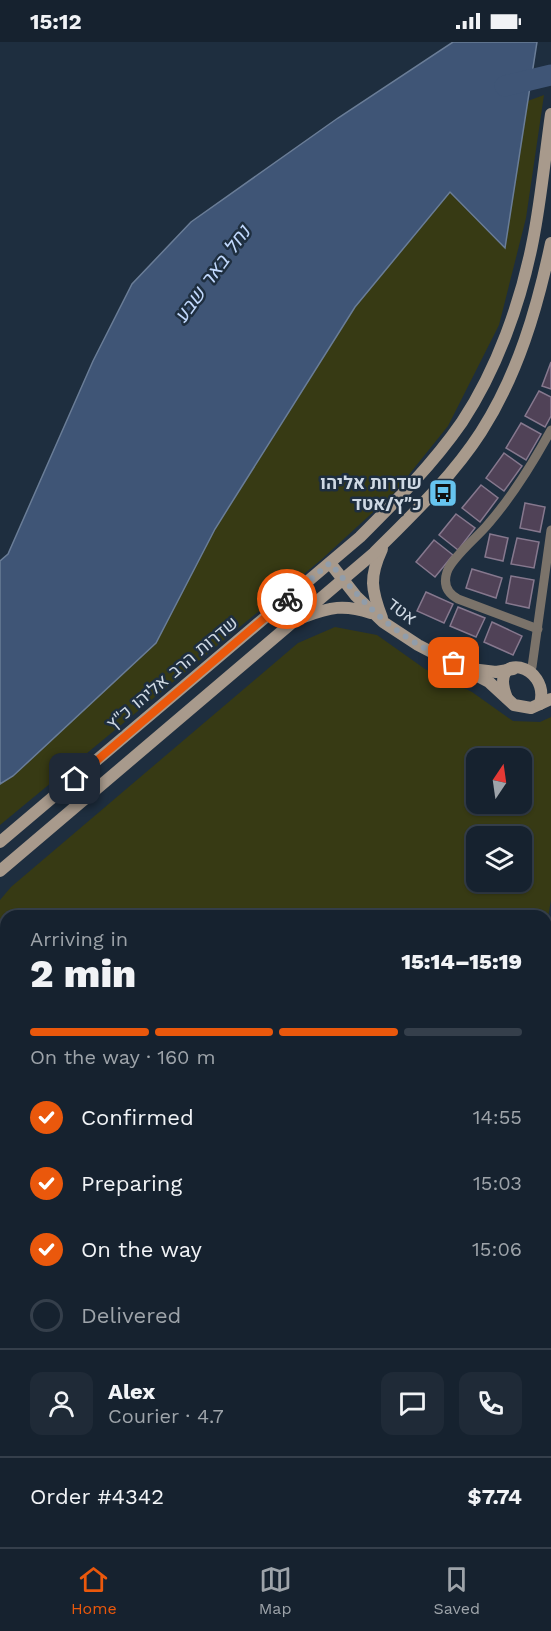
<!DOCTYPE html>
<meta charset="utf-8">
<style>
body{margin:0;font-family:"Work Sans",Heebo,sans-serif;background:#1f2a37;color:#f1f3f6;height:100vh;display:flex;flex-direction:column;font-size:22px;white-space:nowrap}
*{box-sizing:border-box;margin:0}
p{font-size:20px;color:#9ea4aa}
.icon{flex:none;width:33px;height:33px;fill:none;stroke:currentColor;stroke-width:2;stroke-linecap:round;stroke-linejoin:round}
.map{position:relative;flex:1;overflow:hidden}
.details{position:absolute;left:0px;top:868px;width:552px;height:638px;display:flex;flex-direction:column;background:#16222f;border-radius:18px 18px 0 0;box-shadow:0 2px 4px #0004,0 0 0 2px #353f4b}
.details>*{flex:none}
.needle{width:39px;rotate:13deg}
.controls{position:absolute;left:466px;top:706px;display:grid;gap:12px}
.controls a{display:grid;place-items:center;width:66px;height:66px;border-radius:12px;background:#16222f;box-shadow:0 2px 4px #0004,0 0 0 2px #353f4b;font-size:30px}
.pin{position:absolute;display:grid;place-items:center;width:51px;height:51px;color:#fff;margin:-26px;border-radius:12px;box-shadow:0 3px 9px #0006}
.courier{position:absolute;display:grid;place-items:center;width:60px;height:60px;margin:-30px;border:4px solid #ea580c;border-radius:50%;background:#fff;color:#222;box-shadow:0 2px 8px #0007}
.overview em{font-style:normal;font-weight:800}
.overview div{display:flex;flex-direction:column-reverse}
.overview{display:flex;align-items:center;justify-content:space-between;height:102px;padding:0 30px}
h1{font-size:39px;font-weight:800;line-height:45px}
.bar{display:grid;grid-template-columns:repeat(4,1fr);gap:9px 6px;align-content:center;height:72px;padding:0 30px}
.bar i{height:8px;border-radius:4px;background:#353f4b}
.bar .current{background:#ea580c}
.bar p{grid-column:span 4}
.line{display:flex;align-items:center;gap:15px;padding:0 30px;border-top:2px solid #353f4b}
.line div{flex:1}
.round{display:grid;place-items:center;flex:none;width:63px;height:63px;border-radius:12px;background:#1f2a37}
ol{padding:0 30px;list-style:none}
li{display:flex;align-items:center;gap:18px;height:66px}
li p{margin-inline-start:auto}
li .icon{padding:6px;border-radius:50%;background:#ea580c;color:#fff;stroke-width:4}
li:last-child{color:#9ea4aa}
li i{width:33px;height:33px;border:3px solid #353f4b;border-radius:50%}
.status{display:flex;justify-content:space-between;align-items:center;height:42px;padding:0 30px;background:#16222f;direction:ltr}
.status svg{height:16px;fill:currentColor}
.tab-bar{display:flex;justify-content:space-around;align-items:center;height:84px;border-top:2px solid #353f4b;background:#16222f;font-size:16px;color:#9ea4aa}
.tab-bar a{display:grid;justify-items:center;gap:3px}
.tab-bar .current{color:#ea580c}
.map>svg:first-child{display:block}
</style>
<div class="status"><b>15:12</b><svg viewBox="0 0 49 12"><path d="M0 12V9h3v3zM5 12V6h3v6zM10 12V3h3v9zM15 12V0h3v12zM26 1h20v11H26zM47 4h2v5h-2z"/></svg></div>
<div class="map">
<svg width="551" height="1505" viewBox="0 0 551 1505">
<rect width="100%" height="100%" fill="#1e2e3f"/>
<g fill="#373a14" fill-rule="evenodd">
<polygon points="544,53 526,176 499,283 448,384 395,450 322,517 0,783 0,742 13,734 214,487 455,86"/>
<path d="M335,585L377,593L425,627L472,650L513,679L540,680L551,675V858L546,887V874H6V1494L0,1486V858L11,845L298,601ZM477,717H522V762H477ZM477,795H522V840H477Z"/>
<polygon points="551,1321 551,1466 546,1466 546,1326"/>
<polygon points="10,1500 297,1500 297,1505 14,1505"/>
</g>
<polygon fill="#3f5576" stroke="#6a7d97" stroke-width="1.5" points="453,0 537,0 505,206 450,150 355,265 215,487 156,601 13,734 0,742 0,519 8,512 93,319 132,242 191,180 338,76"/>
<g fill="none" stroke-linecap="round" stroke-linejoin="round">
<g stroke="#6a7d97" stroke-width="4">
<polyline points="0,1189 6,1189"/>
<polyline points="546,1358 551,1357"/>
</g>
<polyline stroke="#3f5576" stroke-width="21" points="505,44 551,33"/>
</g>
<g fill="#504257" stroke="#86788e" stroke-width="1.5">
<polygon points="551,320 551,347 542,344"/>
<polygon points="539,349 551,355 551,374 545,385 525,374"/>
<polygon points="521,381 541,392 526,418 506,406"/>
<polygon points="504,411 522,424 504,449 486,436"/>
<polygon points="481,443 498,456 480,480 462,466"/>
<polygon points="525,461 545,465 540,490 520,486"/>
<polygon points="456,472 475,486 458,508 439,493"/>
<polygon points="490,492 508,496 503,519 485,515"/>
<polygon points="517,496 539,500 534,526 511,522"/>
<polygon points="434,498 453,513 435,535 416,520"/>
<polygon points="472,527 502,536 496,556 466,546"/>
<polygon points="511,534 534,538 529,566 506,561"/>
<polygon points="426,550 453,562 444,581 417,569"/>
<polygon points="458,565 485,576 476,595 450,584"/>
<polygon points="492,580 522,594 513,613 484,600"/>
<polygon points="546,1023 551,1024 551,1047 546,1046"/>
<polygon points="546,1052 551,1054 551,1071 546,1070"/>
<polygon points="546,1084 551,1085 551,1109 546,1108"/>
<polygon points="546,1113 551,1114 551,1137 546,1136"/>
<polygon points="549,1274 551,1276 551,1299 546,1304 546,1276"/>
<polygon points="546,1491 551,1491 551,1505 542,1505 542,1500 546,1500"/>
<rect x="310" y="1500" width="35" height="5"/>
<rect x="383" y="1500" width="19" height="5"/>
<rect x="437" y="1500" width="16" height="5"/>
<rect x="493" y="1500" width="18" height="5"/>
</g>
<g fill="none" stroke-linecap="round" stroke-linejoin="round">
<g stroke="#7b736a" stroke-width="9">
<path d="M538,587L458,557C447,551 443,542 447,530C452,515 478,495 489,481C514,452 533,421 551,388"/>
<polyline points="532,625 551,488"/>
<polyline points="546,1217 551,1212"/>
<polyline points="420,1505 420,1500"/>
<polyline points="528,1505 528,1500"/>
</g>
<g stroke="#a89a8c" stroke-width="12">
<polyline points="330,521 356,554 383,580 418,603 489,640 514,663 531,666 551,657"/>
<path d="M304,575C330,565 344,562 371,571"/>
<path d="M382,576C371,547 369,535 382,507"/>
<polyline points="471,627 496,630 513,627"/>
<path d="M507,656C487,607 551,622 540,662"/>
<path d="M0,800L360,495C396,459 433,422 462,380C497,327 521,260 533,198C541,158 545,114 551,72"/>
<path d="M0,829L374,511C412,473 452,435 481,390C518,332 537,267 551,201"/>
<polyline points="0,1503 1,1505"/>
</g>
</g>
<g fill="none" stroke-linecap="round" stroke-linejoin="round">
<path stroke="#919daa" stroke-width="6" stroke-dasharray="0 10.8" d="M287,557L330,521C369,568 396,595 454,621"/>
<polyline stroke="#ea580c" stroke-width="8" points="75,737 287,557"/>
</g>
<defs>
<g id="bus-square" transform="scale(1.5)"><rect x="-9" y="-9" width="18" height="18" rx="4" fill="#66c4ef" stroke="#1e2e3f"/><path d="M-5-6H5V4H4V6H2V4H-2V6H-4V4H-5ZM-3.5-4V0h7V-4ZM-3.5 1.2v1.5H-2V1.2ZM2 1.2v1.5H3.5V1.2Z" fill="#111"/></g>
</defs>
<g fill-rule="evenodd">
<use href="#bus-square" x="443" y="451"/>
</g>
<g text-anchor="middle" stroke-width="5" stroke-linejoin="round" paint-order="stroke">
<g font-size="18" font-weight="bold" fill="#cfd9e4" stroke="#1e2e3f" text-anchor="end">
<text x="422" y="447">שדרות אליהו<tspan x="422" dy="21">כ״ץ/אטד</tspan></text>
</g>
<g font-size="18" fill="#cfd9e4" stroke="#1e2e3f">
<text transform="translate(402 569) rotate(38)" y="6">אטד</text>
<text transform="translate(172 631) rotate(-40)" y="6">שדרות הרב אליהו כ"ץ</text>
</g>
<g font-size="20" font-style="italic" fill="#c1d8fc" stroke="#1e2e3f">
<text transform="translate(212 232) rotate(-54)" y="7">נחל באר שבע</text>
</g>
</g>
</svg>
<div class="controls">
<a><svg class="needle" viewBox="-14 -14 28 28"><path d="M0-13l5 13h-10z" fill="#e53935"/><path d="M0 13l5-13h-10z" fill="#9ea4aa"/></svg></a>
<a><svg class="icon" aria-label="layers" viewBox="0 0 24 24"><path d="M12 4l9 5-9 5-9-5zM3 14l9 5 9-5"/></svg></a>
</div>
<div class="pin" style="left:454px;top:621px;background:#ea580c"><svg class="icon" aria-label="bag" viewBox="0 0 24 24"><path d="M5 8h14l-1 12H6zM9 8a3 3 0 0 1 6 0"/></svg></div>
<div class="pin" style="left:75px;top:737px;background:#1f2937"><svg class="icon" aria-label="home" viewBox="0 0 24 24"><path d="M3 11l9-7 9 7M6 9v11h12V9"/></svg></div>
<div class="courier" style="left:287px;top:557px"><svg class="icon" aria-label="bike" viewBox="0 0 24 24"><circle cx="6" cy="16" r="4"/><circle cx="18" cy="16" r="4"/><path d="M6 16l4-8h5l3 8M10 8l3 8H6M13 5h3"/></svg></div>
<section class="details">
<div class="overview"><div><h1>2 min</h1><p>Arriving in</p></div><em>15:14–15:19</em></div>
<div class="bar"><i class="current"></i><i class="current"></i><i class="current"></i><i></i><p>On the way · 160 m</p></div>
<ol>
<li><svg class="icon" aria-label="check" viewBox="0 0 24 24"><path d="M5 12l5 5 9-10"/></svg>Confirmed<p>14:55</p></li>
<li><svg class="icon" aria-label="check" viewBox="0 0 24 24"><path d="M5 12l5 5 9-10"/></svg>Preparing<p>15:03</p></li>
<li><svg class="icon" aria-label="check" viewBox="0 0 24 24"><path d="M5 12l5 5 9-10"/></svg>On the way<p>15:06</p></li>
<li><i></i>Delivered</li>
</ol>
<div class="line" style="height:108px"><a class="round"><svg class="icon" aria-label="person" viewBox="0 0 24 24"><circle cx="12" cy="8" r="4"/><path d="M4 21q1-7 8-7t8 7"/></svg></a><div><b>Alex</b><p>Courier · 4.7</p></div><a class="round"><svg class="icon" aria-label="chat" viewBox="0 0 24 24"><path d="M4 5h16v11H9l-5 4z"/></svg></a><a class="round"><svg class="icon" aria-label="phone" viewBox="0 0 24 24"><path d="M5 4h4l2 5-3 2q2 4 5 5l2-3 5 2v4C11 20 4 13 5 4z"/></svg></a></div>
<div class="line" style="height:78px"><div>Order #4342</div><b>$7.74</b></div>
</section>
</div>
<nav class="tab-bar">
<a class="current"><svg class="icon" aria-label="home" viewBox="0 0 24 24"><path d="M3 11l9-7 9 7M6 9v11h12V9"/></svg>Home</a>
<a><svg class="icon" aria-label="map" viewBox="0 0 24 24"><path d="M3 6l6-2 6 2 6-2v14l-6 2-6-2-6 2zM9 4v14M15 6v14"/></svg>Map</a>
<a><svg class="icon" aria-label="saved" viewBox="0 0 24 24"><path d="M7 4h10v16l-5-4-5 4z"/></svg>Saved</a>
</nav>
